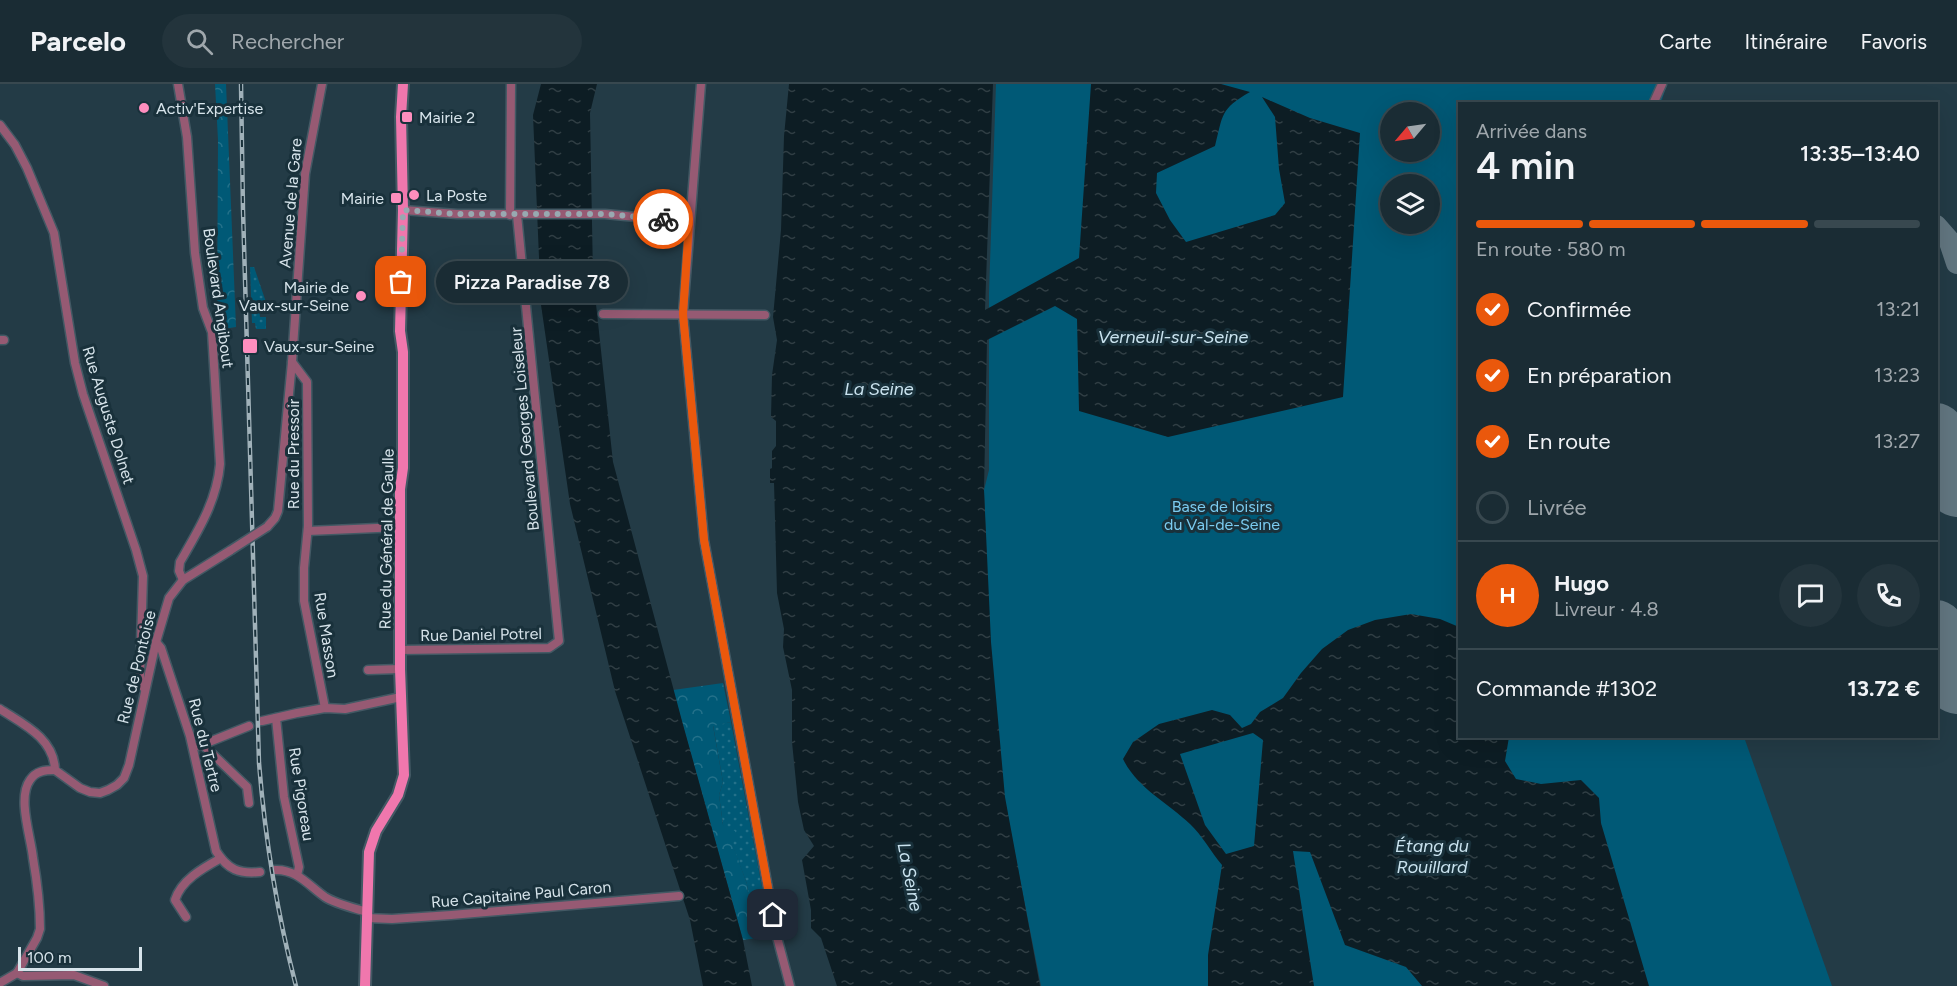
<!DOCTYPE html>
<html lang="fr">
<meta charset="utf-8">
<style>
body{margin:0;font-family:Figtree,sans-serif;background:#23343c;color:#f1f3f6;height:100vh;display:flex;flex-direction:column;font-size:22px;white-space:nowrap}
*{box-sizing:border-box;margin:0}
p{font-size:20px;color:#9fa7ac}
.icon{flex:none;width:33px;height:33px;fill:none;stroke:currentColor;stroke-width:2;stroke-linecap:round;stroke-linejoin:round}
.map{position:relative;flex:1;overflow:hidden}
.panel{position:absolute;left:1458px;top:18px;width:480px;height:636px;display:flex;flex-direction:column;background:#1a2c34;border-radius:0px;box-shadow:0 6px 24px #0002,0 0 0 2px #38484f}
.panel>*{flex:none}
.needle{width:39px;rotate:241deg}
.tools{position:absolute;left:1380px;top:18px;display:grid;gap:12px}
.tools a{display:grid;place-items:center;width:60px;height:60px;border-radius:50%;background:#1a2c34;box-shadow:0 6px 24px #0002,0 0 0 2px #38484f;font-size:30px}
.scale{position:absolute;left:18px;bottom:15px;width:124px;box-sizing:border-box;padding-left:6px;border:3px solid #d7e4eb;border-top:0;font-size:16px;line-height:21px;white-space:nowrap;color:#d7e4eb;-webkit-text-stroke:4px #19313b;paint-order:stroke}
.pin{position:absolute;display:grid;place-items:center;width:51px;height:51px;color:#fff;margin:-26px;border-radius:12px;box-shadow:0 3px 9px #0006}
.courier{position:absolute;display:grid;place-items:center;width:60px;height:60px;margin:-30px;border:4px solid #ea580c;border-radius:50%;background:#fff;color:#222;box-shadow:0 2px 8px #0007}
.bubble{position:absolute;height:42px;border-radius:21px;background:#1a2c34;box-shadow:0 6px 24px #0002,0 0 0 2px #38484f;font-size:20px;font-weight:600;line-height:42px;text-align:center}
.headline em{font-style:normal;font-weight:600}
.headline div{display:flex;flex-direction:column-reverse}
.headline{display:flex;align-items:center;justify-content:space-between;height:102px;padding:0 18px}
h1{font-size:39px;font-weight:600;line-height:45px}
.bar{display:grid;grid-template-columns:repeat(4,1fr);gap:9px 6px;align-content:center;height:72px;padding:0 18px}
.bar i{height:8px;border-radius:4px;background:#38484f}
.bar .selected{background:#ea580c}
.bar p{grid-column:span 4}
.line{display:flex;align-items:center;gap:15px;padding:0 18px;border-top:2px solid #38484f}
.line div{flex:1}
.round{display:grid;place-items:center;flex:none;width:63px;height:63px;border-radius:32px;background:#23343c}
ol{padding:0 18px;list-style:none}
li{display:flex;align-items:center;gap:18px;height:66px}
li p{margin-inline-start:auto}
li .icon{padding:6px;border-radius:50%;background:#ea580c;color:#fff;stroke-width:4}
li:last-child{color:#9fa7ac}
li i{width:33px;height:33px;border:3px solid #38484f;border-radius:50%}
header{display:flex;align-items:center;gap:36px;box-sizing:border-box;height:84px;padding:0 30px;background:#1a2c34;border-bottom:2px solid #38484f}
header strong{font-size:28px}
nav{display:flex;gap:33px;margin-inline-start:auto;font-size:21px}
.search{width:420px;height:54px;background:#23343c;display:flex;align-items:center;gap:15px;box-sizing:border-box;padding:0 21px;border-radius:33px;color:#9fa7ac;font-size:22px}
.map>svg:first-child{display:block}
</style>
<header>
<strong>Parcelo</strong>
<div class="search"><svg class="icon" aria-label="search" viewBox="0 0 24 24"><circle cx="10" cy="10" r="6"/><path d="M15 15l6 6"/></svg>Rechercher</div>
<nav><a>Carte</a><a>Itinéraire</a><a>Favoris</a></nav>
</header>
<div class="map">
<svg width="1957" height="902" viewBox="0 0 1957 902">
<defs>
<pattern id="grass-dots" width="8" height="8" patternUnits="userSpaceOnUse" patternTransform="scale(1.5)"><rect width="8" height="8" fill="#005976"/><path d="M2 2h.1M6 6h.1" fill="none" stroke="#24718a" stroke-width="1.8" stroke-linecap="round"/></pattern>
<pattern id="forest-crowns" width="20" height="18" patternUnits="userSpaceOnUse" patternTransform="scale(1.5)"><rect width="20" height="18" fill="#005976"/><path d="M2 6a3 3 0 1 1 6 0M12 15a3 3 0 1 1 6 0" fill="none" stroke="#24718a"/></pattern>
<pattern id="water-ripples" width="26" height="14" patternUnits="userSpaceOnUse" patternTransform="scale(1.5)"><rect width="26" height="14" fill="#0d1d24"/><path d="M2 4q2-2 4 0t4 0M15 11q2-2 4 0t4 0" fill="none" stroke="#303e44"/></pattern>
</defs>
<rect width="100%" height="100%" fill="#233b46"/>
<g fill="url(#grass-dots)">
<polygon points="250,183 254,183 268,224 259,225 260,233 266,233 266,245 256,245 255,239 252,239"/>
<polygon points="731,638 771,851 757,854 751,839 747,800 730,755 723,741 719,711 723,698 713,641"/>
</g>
<g fill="url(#forest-crowns)">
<polygon points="215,0 226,0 236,243 217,246 218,56"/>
<polygon points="723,599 731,638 713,642 723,698 719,711 723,741 735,747 736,751 731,756 747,800 751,839 757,854 743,856 673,606"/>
</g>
<path fill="#005976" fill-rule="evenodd" d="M996,0H1667L1661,19L1460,20V652L1744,653L1832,902H1041L993,658L984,406L989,386V209ZM1390,28H1430V68H1390ZM1390,100H1430V140H1390Z"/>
<g fill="url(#water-ripples)" fill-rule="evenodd">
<polygon points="541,0 597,0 590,29 593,192 613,378 682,637 743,856 752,902 703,902 690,836 615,607 570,420 541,221 533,31"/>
<path d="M789,0H993L985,226L1079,174L1091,0H1221L1250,8C1220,25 1223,31 1215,62L1157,89L1156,109L1170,136L1186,158L1275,131L1285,119L1279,85L1275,33L1262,13L1310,34L1360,49L1343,313L1168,353L1079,327L1077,235L1055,222L987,256L984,406L991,558L1005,713L1040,902H837L821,854L811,844V826L802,776L814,762L804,746L798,718L792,658V606L783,563L784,545L777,509L774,399H770V385L772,384V367L776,362V337L771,333L772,291L777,256L773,233L781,146L784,52Z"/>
<path d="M1411,530L1440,535L1459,543L1460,652L1509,653L1505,677L1516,695L1541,700L1581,696L1599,714L1601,739L1649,902H1422L1406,883L1345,861L1310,768L1293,767L1314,902H1208V871L1222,781C1211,768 1202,751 1190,740C1168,719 1137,704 1123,675L1133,658L1159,640L1212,626L1230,631L1242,644L1251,640L1260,628L1283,614L1301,589L1322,565L1348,546L1375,536ZM1253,649L1263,656L1254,762L1226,770L1205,741L1180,670Z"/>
</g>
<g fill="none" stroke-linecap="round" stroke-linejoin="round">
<polyline stroke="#627680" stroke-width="22" points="1936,142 1950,158 1957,179"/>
<g stroke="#627680" stroke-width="56">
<polyline points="1936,347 1957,405"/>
<polyline points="1936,544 1957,602"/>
</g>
<g stroke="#435964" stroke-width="11">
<g id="minor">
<path d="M178,0L187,53L195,169L203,224L212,248L220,380C217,417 198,447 180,478L179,487L183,496"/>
<polyline points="701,0 683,230 704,456 777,853 790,902"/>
<polyline points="1653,20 1662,0"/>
<polyline points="0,41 15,61 27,84 54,149 75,279 83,310 136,466 143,492 140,592 141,600 144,604"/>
<polyline points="403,126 457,130 605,130 689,138"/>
<polyline points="510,131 511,0"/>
<polyline points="603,230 765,231"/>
<polyline points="0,256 4,256"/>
<polyline points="292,278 307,298 308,442 304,484 304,517 325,624"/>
<polyline points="267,443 275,434 278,427 292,278 305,90 322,0"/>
<polyline points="308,447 400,443"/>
<path d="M156,558L161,564L190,652L216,767C228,786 239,790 260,788"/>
<polyline points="400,566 549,564 559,557 517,131"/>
<polyline points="368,586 400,585"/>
<path d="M0,625C23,640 54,654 55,686L80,704L90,708L100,709L108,706L117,701L124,694L129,681L156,558L169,514L183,496L231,466"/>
<polyline points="276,634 284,713 299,783 297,791"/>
<polyline points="262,637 297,629 325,624 345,625 401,613"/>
<polyline points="202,660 247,703 249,719"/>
<polyline points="199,662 249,642"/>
<path d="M275,786C297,785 309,802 325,813C336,820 354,824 367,828"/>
<path d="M186,833L175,816C181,796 203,784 221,774"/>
<polyline points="366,834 392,835 451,831 679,812"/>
<polyline points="17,889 23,892 74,891 104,902"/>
<path d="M0,899L17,889L37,854L40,845C40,822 37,797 33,774C31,753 17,714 30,696C36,687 45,686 55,686"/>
</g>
</g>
<g stroke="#435964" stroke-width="14">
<polyline id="major" points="365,902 369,768 376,747 398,711 404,691 400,585 400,405 403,384 403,268 400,247 403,126 401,33 403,0"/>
</g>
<use href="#minor" stroke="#965a73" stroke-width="8"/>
<use href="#major" stroke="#f077ad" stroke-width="10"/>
<g stroke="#a0b1b9" stroke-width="4.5">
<path id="rail" d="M241,0L243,126L259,679C265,754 277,829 296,902"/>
</g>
<use href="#rail" stroke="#19313b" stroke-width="2" stroke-dasharray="7" stroke-linecap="butt"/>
<g stroke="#435964" stroke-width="11" stroke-linecap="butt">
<polyline id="minor-bridge" points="231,466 267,443"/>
</g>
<use href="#minor-bridge" stroke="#965a73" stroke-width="8"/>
</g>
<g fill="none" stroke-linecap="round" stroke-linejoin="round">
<polyline stroke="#98a9b1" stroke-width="6" stroke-dasharray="0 10.8" points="401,198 403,126 457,130 605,130 663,135"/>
<polyline stroke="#ea580c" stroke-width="8" points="663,135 689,138 683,230 704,456 773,831"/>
</g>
<g fill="#fe8ebe" stroke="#19313b" stroke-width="2">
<circle cx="144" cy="24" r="6"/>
<rect x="401" y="27" width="12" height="12" rx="3"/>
<circle cx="414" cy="111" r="6"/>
<rect x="390" y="108" width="12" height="12" rx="3"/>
<circle cx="361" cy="212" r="6"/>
<rect x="242" y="254" width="16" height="16" rx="3"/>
</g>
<g text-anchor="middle" stroke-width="6" stroke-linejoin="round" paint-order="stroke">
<g font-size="16" fill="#d7e4eb" stroke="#19313b" text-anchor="start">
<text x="156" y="30">Activ'Expertise</text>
<text x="419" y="39">Mairie 2</text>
<text x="426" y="117">La Poste</text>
<text x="384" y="120" text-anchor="end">Mairie</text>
<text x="349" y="209" text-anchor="end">Mairie de<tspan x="349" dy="18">Vaux-sur-Seine</tspan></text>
<text x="264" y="268">Vaux-sur-Seine</text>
</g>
<g font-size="16" fill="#d7e4eb" stroke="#19313b">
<text transform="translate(290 119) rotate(-85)" y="6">Avenue de la Gare</text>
<text transform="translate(219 214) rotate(82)" y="6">Boulevard Angibout</text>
<text transform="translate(109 331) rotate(73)" y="6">Rue Auguste Dolnet</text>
<text transform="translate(524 345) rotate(-95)" y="6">Boulevard Georges Loiseleur</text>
<text transform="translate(293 370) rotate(-90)" y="6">Rue du Pressoir</text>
<text transform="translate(386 455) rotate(-89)" y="6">Rue du Général de Gaulle</text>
<text transform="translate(481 550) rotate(-1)" y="6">Rue Daniel Potrel</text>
<text transform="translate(327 551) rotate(81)" y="6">Rue Masson</text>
<text transform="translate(136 583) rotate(-76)" y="6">Rue de Pontoise</text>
<text transform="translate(206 661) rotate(76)" y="6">Rue du Tertre</text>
<text transform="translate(302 710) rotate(81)" y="6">Rue Pigoreau</text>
<text transform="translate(521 810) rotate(-5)" y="6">Rue Capitaine Paul Caron</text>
</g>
<g font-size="16" fill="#7bcbf0" stroke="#19313b">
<text x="1222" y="428">Base de loisirs<tspan x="1222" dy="18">du Val-de-Seine</tspan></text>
</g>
<g font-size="18" font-style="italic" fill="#cae3ef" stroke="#19313b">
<text x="1173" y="259">Verneuil-sur-Seine</text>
<text x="879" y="311">La Seine</text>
<text x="1432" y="768">Étang du<tspan x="1432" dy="21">Rouillard</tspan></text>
<text transform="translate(910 793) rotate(79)" y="6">La Seine</text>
</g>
</g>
</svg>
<div class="tools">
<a><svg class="needle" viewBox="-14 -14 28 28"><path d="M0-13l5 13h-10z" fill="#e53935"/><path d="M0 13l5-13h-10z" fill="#9fa7ac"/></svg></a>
<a><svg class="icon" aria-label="layers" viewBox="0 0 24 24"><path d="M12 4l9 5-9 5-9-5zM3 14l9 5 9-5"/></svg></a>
</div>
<div class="scale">100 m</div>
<div class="pin" style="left:401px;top:198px;background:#ea580c"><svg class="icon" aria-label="bag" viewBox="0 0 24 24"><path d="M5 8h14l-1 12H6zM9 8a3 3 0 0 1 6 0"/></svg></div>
<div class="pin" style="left:773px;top:831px;background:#1f2937"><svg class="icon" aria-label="home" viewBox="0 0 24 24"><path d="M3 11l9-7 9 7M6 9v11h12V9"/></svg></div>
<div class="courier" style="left:663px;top:135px"><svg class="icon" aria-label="bike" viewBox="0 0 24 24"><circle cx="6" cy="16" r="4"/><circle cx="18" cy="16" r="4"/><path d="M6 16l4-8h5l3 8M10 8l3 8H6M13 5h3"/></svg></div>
<div class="bubble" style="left:436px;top:177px;width:192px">Pizza Paradise 78</div>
<section class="panel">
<div class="headline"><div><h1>4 min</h1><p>Arrivée dans</p></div><em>13:35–13:40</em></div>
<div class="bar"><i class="selected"></i><i class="selected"></i><i class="selected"></i><i></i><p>En route · 580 m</p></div>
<ol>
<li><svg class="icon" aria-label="check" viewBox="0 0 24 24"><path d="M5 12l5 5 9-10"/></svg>Confirmée<p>13:21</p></li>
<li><svg class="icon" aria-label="check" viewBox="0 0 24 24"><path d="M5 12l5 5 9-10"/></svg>En préparation<p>13:23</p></li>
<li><svg class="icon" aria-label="check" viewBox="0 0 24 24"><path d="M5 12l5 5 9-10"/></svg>En route<p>13:27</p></li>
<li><i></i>Livrée</li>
</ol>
<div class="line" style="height:108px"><b class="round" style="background:#ea580c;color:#fff">H</b><div><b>Hugo</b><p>Livreur · 4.8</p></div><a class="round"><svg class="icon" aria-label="chat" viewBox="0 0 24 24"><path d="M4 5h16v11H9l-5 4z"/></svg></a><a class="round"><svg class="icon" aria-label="phone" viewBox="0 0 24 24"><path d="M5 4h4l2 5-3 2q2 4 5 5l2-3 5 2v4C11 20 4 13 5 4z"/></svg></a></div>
<div class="line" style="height:78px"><div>Commande #1302</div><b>13.72 €</b></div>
</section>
</div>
